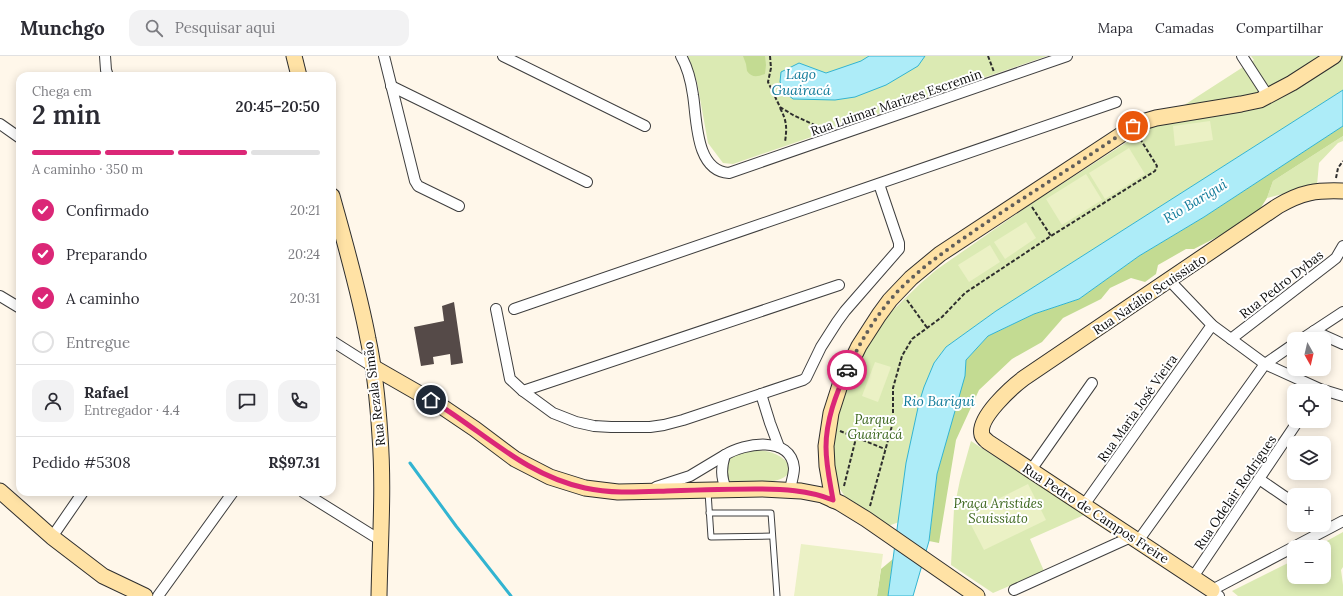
<!DOCTYPE html>
<html lang="pt">
<meta charset="utf-8">
<style>
body{margin:0;font-family:Lora,serif;background:#f2f2f3;color:#2b2b33;height:100vh;display:flex;flex-direction:column;font-size:15px;white-space:nowrap}
*{box-sizing:border-box;margin:0}
p{font-size:13px;color:#7c7c81}
.icon{flex:none;width:22px;height:22px;fill:none;stroke:currentColor;stroke-width:2;stroke-linecap:round;stroke-linejoin:round}
.map{position:relative;flex:1;overflow:hidden}
.panel{position:absolute;left:16px;top:16px;width:320px;height:424px;display:flex;flex-direction:column;background:#fff;border-radius:12px;box-shadow:0 2px 10px #0003}
.panel>*{flex:none}
.needle{width:26px;rotate:172deg}
.fabs{position:absolute;left:1287px;top:276px;display:grid;gap:8px}
.fabs a{display:grid;place-items:center;width:44px;height:44px;border-radius:8px;background:#fff;box-shadow:0 2px 10px #0003;font-size:20px}
.pin{position:absolute;display:grid;place-items:center;width:34px;height:34px;color:#fff;margin:-17px;border:2px solid #fff;border-radius:50%;box-shadow:0 1px 4px #0007}
.courier{position:absolute;display:grid;place-items:center;width:40px;height:40px;margin:-20px;border:3px solid #db2777;border-radius:50%;background:#fff;color:#222;box-shadow:0 1px 5px #0007}
.headline em{font-style:normal;font-weight:600}
.headline div{display:flex;flex-direction:column-reverse}
.headline{display:flex;align-items:center;justify-content:space-between;height:68px;padding:0 16px}
h1{font-size:26px;font-weight:600;line-height:30px}
.bar{display:grid;grid-template-columns:repeat(4,1fr);gap:6px 4px;align-content:center;height:48px;padding:0 16px}
.bar i{height:5px;border-radius:3px;background:#e1e1e2}
.bar .on{background:#db2777}
.bar p{grid-column:span 4}
.line{display:flex;align-items:center;gap:10px;padding:0 16px;border-top:1px solid #e1e1e2}
.line div{flex:1}
.round{display:grid;place-items:center;flex:none;width:42px;height:42px;border-radius:12px;background:#f2f2f3}
ol{padding:0 16px;list-style:none}
li{display:flex;align-items:center;gap:12px;height:44px}
li p{margin-inline-start:auto}
li .icon{padding:4px;border-radius:50%;background:#db2777;color:#fff;stroke-width:4}
li:last-child{color:#7c7c81}
li i{width:22px;height:22px;border:2px solid #e1e1e2;border-radius:50%}
header{display:flex;align-items:center;gap:24px;box-sizing:border-box;height:56px;padding:0 20px;background:#fff;border-bottom:1px solid #e1e1e2}
header strong{font-size:19px}
nav{display:flex;gap:22px;margin-inline-start:auto;font-size:14px}
.search{width:280px;height:36px;background:#f2f2f3;display:flex;align-items:center;gap:10px;box-sizing:border-box;padding:0 14px;border-radius:12px;color:#7c7c81;font-size:15px}
.map>svg:first-child{display:block}
</style>
<header>
<strong>Munchgo</strong>
<div class="search"><svg class="icon" aria-label="search" viewBox="0 0 24 24"><circle cx="10" cy="10" r="6"/><path d="M15 15l6 6"/></svg>Pesquisar aqui</div>
<nav><a>Mapa</a><a>Camadas</a><a>Compartilhar</a></nav>
</header>
<div class="map">
<svg width="1343" height="540" viewBox="0 0 1343 540">
<rect width="100%" height="100%" fill="#fff7ea"/>
<g fill="#dbeab3">
<polygon points="688,0 1047,0 733,108 723,107 708,87 697,26"/>
<polygon points="1251,0 1343,0 1343,34 996,255 946,291 934,307 919,347 906,407 899,466 888,470 848,445 838,430 834,413 833,383 840,351 857,308 871,284 891,256 922,226 936,214 1031,148 1254,4"/>
<polygon points="1343,80 1343,85 1338,87 1319,107 1317,129 1267,142 1273,125"/>
<polygon points="971,385 1084,459 1030,483 1044,515 993,537 951,509 954,453 960,424"/>
<path d="M751,394C766,394 777,396 787,406L789,417C779,430 749,426 733,427C729,425 727,422 727,417C725,400 737,397 751,394Z"/>
<polygon points="1343,476 1343,511 1341,514 1343,529 1343,540 1238,540 1232,535 1294,504 1294,521 1324,521 1324,491 1316,491"/>
</g>
<g fill="#c3db92">
<path d="M743,0H765L766,9L765,18C757,21 752,22 747,15L746,8Z"/>
<polygon points="1343,70 1343,80 1273,125 1267,142 1258,156 1219,180 1194,193 1186,193 1158,209 1156,218 1145,226 1131,222 1110,232 1101,243 1063,262 1042,286 1012,303 979,334 956,384 939,487 929,485 937,418 964,320 966,304 988,280 1034,258 1079,243 1139,200 1204,161"/>
<polygon points="893,503 888,540 877,540 881,513"/>
</g>
<g fill="#ebf1c5">
<polygon points="1210,65 1213,84 1175,90 1173,70"/>
<polygon points="1129,92 1145,118 1105,143 1089,117"/>
<polygon points="1086,118 1102,144 1062,169 1046,143"/>
<polygon points="1026,166 1036,182 1005,203 994,186"/>
<polygon points="990,189 1000,206 969,226 958,209"/>
<polygon points="875,306 891,311 878,346 862,340"/>
<polygon points="1028,428 1046,464 984,494 966,459"/>
<polygon points="801,488 883,498 877,540 794,540"/>
</g>
<g fill="#adecf8" stroke="#32b4d1">
<polygon points="869,0 925,0 918,10 886,29 855,41 835,44 793,43 787,38 780,26 781,16 799,7 826,17 861,5"/>
<polygon points="1343,34 1343,70 1204,161 1139,200 1079,243 1034,258 988,280 966,304 965,320 937,418 929,485 913,540 888,540 906,407 919,347 924,331 934,307 946,291 996,255"/>
</g>
<g fill="none" stroke-linecap="round" stroke-linejoin="round">
<polyline stroke="#32b4d1" stroke-width="3" points="410,407 456,470 511,540"/>
</g>
<polygon fill="#554a48" points="454,246 463,307 451,309 450,298 433,301 434,308 421,310 414,271 444,265 442,250"/>
<g fill="none" stroke-linecap="round" stroke-linejoin="round">
<g stroke="#3f3f3f" stroke-width="7">
<g id="lane">
<polyline points="708,436 711,481 772,480"/>
<polyline points="709,457 771,457 777,540"/>
</g>
</g>
<g stroke="#3f3f3f" stroke-width="12">
<g id="street">
<polyline points="105,0 106,14 108,20"/>
<polyline points="384,0 415,125 418,130 459,150"/>
<polyline points="503,0 645,70"/>
<path d="M681,0C688,12 691,25 693,39C697,63 695,115 729,117L1067,0"/>
<polyline points="1242,0 1268,40"/>
<polyline points="391,30 587,126"/>
<polyline points="0,68 20,82"/>
<polyline points="1169,224 1212,269 1265,308 1320,333 1343,340"/>
<polyline points="0,240 20,252"/>
<polyline points="496,253 510,323 523,335 553,357 576,366 594,370 611,371 650,371 664,369 683,364 803,324 806,322 821,291 837,266 845,255 899,193 899,187 879,128"/>
<polyline points="514,253 1116,46"/>
<polyline points="1314,275 1343,288"/>
<polyline points="1231,283 1331,206 1336,202 1343,190"/>
<polyline points="1302,283 1343,256"/>
<polyline points="332,285 373,311"/>
<polyline points="523,335 839,229"/>
<polyline points="761,338 770,367 779,391"/>
<polyline points="1031,414 1092,327"/>
<polyline points="1259,423 1294,447"/>
<polyline points="656,431 690,420 725,399"/>
<path d="M726,433C721,421 721,412 725,399C744,387 791,379 794,412C794,419 791,427 790,434"/>
<polyline points="303,436 380,484"/>
<polyline points="1084,449 1212,269"/>
<polyline points="52,481 83,436"/>
<polyline points="1138,485 1265,308 1294,288"/>
<polyline points="1193,521 1298,365"/>
<polyline points="1014,534 1131,481"/>
<polyline points="158,540 233,436"/>
<polyline points="1219,540 1212,534 1343,465"/>
</g>
</g>
<g stroke="#2e2e2e" stroke-width="17">
<g id="secondary">
<polyline points="294,0 299,20"/>
<path d="M332,140C345,187 359,235 368,283C375,315 378,348 380,380C384,433 380,487 379,540"/>
<polyline points="373,311 441,350 475,373 515,403 550,421 585,432 618,436 762,433 801,435 822,439 840,447 866,463 977,540"/>
<polyline points="0,435 52,481 103,520 145,540"/>
<polyline points="833,444 827,410 826,390 831,357 840,329 859,290 879,259 890,244 911,222 940,198 1139,67 1156,62 1241,48 1260,44 1292,27 1334,0"/>
<path d="M1212,534L988,386C986,384 983,382 982,379C977,362 1012,331 1024,322L1278,150C1302,136 1316,134 1343,135"/>
</g>
</g>
<g stroke="#2e2e2e" stroke-width="2" stroke-dasharray="4 2" stroke-linecap="butt">
<polyline points="770,0 771,12 768,26 780,51 793,59 825,74"/>
<polyline points="988,0 994,16"/>
<path d="M780,52C787,65 787,72 785,86"/>
<polyline points="1336,122 1338,112 1343,105"/>
<polyline points="1032,151 1051,180"/>
<polyline points="907,244 928,273"/>
<polyline points="840,375 885,393"/>
<polyline points="844,430 856,382"/>
<polyline points="870,450 893,366 893,332 902,300 912,283 942,261 965,237 1051,180 1155,115 1157,110 1139,81"/>
</g>
<use href="#lane" stroke="#fff" stroke-width="5"/>
<use href="#street" stroke="#fff" stroke-width="10"/>
<use href="#secondary" stroke="#ffe2a5" stroke-width="15"/>
</g>
<g fill="none" stroke-linecap="round" stroke-linejoin="round">
<path stroke="#615e5a" stroke-width="4" stroke-dasharray="0 7.2" d="M847,314C861,284 878,256 900,233C929,204 963,183 996,160C1042,130 1088,101 1133,70"/>
<path stroke="#db2777" stroke-width="5" d="M431,344C483,375 524,419 585,432C612,438 640,436 667,435C696,434 726,433 755,433C782,433 808,434 833,444C830,426 826,409 826,391C826,364 836,338 847,314"/>
</g>
<g text-anchor="middle" stroke-width="4" stroke-linejoin="round" paint-order="stroke">
<g font-size="13" fill="#0c0c0c" stroke="#fff">
<text transform="translate(896 46) rotate(-19)" y="5">Rua Luimar Marizes Escremin</text>
<text transform="translate(1281 228) rotate(-38)" y="5">Rua Pedro Dybas</text>
<text transform="translate(1149 238) rotate(-34)" y="5">Rua Natálio Scuissiato</text>
<text transform="translate(374 338) rotate(-97)" y="5">Rua Rezala Simão</text>
<text transform="translate(1137 352) rotate(-55)" y="5">Rua Maria José Vieira</text>
<text transform="translate(1235 436) rotate(-56)" y="5">Rua Odelair Rodrigues</text>
<text transform="translate(1096 457) rotate(33)" y="5">Rua Pedro de Campos Freire</text>
</g>
<g font-size="13" font-style="italic" fill="#3a651b" stroke="#fff">
<text x="875" y="368">Parque<tspan x="875" dy="15">Guairacá</tspan></text>
<text x="998" y="452">Praça Aristides<tspan x="998" dy="15">Scuissiato</tspan></text>
</g>
<g font-size="14" font-style="italic" fill="#127b9a" stroke="#fff">
<text x="801" y="23">Lago<tspan x="801" dy="16">Guairacá</tspan></text>
<text transform="translate(1195 145) rotate(-31)" y="5">Rio Barigui</text>
<text x="939" y="350">Rio Barigui</text>
</g>
</g>
</svg>
<div class="fabs">
<a><svg class="needle" viewBox="-14 -14 28 28"><path d="M0-13l5 13h-10z" fill="#e53935"/><path d="M0 13l5-13h-10z" fill="#7c7c81"/></svg></a>
<a><svg class="icon" aria-label="locate" viewBox="0 0 24 24"><circle cx="12" cy="12" r="6"/><path d="M12 2v4M12 18v4M2 12h4M18 12h4"/></svg></a>
<a><svg class="icon" aria-label="layers" viewBox="0 0 24 24"><path d="M12 4l9 5-9 5-9-5zM3 14l9 5 9-5"/></svg></a>
<a>+</a>
<a>−</a>
</div>
<div class="pin" style="left:1133px;top:70px;background:#ea580c"><svg class="icon" aria-label="bag" viewBox="0 0 24 24"><path d="M5 8h14l-1 12H6zM9 8a3 3 0 0 1 6 0"/></svg></div>
<div class="pin" style="left:431px;top:344px;background:#1f2937"><svg class="icon" aria-label="home" viewBox="0 0 24 24"><path d="M3 11l9-7 9 7M6 9v11h12V9"/></svg></div>
<div class="courier" style="left:847px;top:314px"><svg class="icon" aria-label="car" viewBox="0 0 24 24"><path d="M5 17H2v-5l4-1 3-4h7l3 4 3 1v5h-3M9 17h6M6 11h13"/><circle cx="7" cy="17" r="2"/><circle cx="17" cy="17" r="2"/></svg></div>
<section class="panel">
<div class="headline"><div><h1>2 min</h1><p>Chega em</p></div><em>20:45–20:50</em></div>
<div class="bar"><i class="on"></i><i class="on"></i><i class="on"></i><i></i><p>A caminho · 350 m</p></div>
<ol>
<li><svg class="icon" aria-label="check" viewBox="0 0 24 24"><path d="M5 12l5 5 9-10"/></svg>Confirmado<p>20:21</p></li>
<li><svg class="icon" aria-label="check" viewBox="0 0 24 24"><path d="M5 12l5 5 9-10"/></svg>Preparando<p>20:24</p></li>
<li><svg class="icon" aria-label="check" viewBox="0 0 24 24"><path d="M5 12l5 5 9-10"/></svg>A caminho<p>20:31</p></li>
<li><i></i>Entregue</li>
</ol>
<div class="line" style="height:72px"><a class="round"><svg class="icon" aria-label="person" viewBox="0 0 24 24"><circle cx="12" cy="8" r="4"/><path d="M4 21q1-7 8-7t8 7"/></svg></a><div><b>Rafael</b><p>Entregador · 4.4</p></div><a class="round"><svg class="icon" aria-label="chat" viewBox="0 0 24 24"><path d="M4 5h16v11H9l-5 4z"/></svg></a><a class="round"><svg class="icon" aria-label="phone" viewBox="0 0 24 24"><path d="M5 4h4l2 5-3 2q2 4 5 5l2-3 5 2v4C11 20 4 13 5 4z"/></svg></a></div>
<div class="line" style="height:52px"><div>Pedido #5308</div><b>R$97.31</b></div>
</section>
</div>
